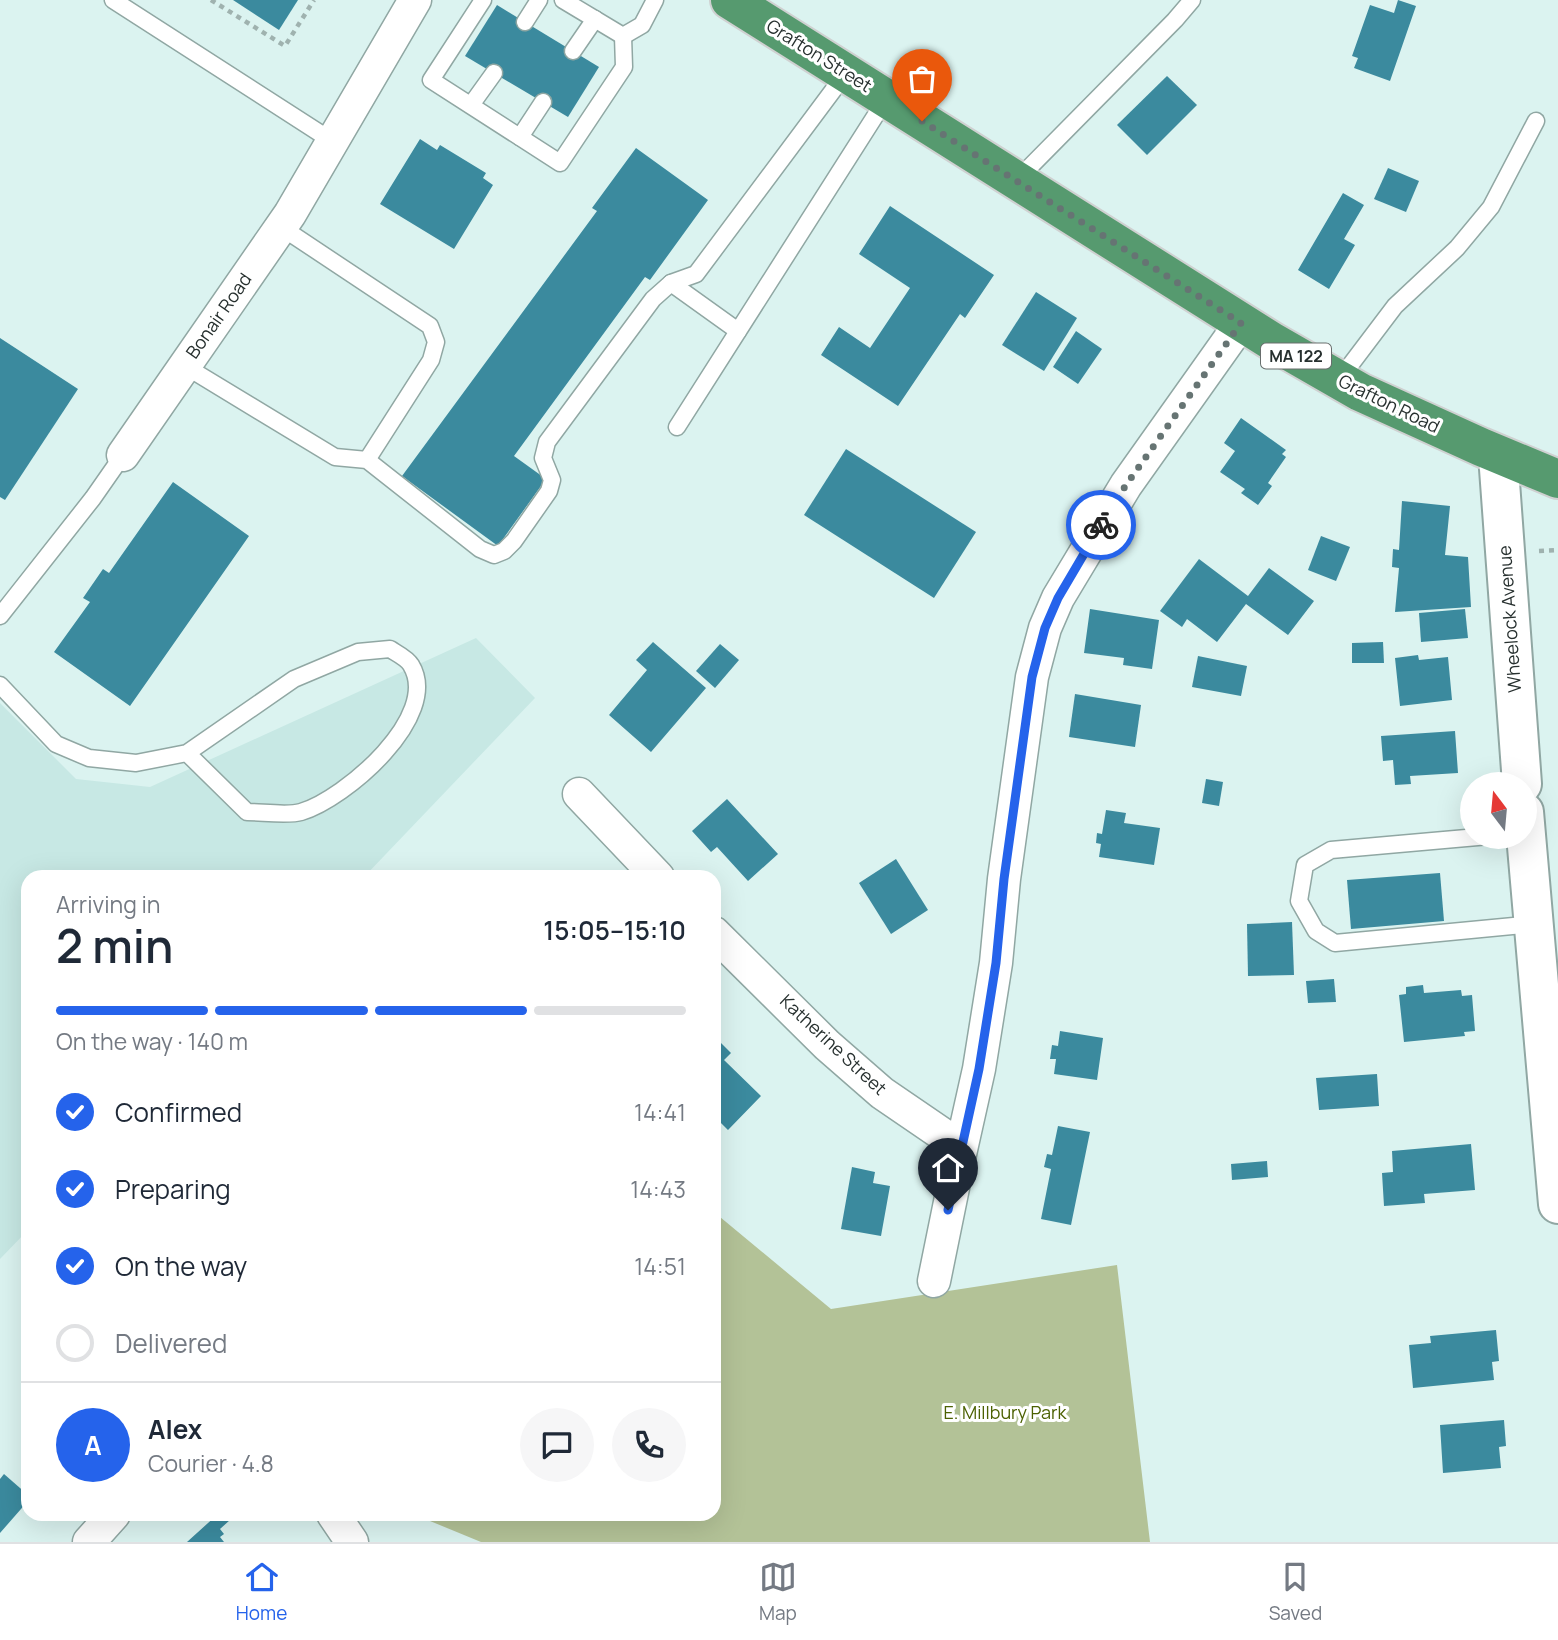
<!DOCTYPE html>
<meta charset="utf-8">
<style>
body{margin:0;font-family:Manrope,sans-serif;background:#f6f6f7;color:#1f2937;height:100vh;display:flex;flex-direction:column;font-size:26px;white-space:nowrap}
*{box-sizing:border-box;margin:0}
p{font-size:23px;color:#747a83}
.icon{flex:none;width:38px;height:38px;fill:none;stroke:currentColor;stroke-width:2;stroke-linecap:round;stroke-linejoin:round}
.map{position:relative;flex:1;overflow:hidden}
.panel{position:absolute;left:21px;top:870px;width:700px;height:651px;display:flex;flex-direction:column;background:#fff;border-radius:21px;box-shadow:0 7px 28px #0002}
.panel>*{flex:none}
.needle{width:46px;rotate:344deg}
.fabs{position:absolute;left:1460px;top:772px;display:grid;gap:14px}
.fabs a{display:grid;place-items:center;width:77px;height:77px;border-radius:50%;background:#fff;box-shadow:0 7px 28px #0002;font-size:35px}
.pin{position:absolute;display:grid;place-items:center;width:60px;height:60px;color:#fff;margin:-72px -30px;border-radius:50% 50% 50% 0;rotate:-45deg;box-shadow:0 0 7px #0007}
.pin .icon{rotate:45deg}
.courier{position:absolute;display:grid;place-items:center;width:70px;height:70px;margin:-35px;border:5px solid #2563eb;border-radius:50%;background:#fff;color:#222;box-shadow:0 2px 9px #0007}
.headline em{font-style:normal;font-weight:600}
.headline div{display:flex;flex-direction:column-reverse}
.headline{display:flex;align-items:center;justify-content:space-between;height:119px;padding:0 35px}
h1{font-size:46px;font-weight:600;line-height:52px}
.bar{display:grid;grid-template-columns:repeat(4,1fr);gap:10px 7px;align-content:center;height:84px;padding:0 35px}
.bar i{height:9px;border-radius:5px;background:#e0e1e3}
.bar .current{background:#2563eb}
.bar p{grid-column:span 4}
.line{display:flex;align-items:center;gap:18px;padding:0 35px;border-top:2px solid #e0e1e3}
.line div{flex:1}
.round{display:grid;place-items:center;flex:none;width:74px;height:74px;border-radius:37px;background:#f6f6f7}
ol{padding:0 35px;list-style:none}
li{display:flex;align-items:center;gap:21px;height:77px}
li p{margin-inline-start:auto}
li .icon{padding:7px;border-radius:50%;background:#2563eb;color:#fff;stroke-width:4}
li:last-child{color:#747a83}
li i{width:38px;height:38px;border:4px solid #e0e1e3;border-radius:50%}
.menu{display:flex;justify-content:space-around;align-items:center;height:98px;border-top:2px solid #e0e1e3;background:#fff;font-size:19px;color:#747a83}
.menu a{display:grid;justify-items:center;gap:4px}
.menu .current{color:#2563eb}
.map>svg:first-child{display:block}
</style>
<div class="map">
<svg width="1558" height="1542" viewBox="0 0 1558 1542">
<rect width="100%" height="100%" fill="#dbf3f0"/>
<polygon fill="#c7e8e4" points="476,638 535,698 364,877 28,877 28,1230 0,1259 0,703 76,779 150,787"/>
<polygon fill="#b3c297" points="714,1212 831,1309 1117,1265 1150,1542 481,1542 413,1514 714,1514"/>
<g fill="#3b8a9e">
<polygon points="233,0 298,0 279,30"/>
<polygon points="1398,0 1416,6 1390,81 1354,68 1358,58 1352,56 1370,5 1394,13"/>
<polygon points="497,5 599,67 568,117 465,56"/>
<polygon points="1167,76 1197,105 1147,155 1117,125"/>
<polygon points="420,139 437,150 440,145 486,173 483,178 493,185 454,249 380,204"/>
<polygon points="636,148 708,200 650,280 645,277 514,456 546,479 498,546 402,476 597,211 592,208"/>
<polygon points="1388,168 1419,181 1406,212 1374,199"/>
<polygon points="1343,193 1364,205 1344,239 1355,245 1329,289 1298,270"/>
<polygon points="890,206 994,275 965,318 960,314 898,406 821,355 839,327 870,348 910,288 859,254"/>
<polygon points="1036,292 1077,318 1044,371 1002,345"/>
<polygon points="1076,331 1102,349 1078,384 1053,367"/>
<polygon points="0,338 78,389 5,500 0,497"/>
<polygon points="1241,418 1286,450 1282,454 1286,457 1268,483 1272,486 1258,505 1241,493 1245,489 1220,472 1235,451 1224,443"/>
<polygon points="846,449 976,532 934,598 804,515"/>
<polygon points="173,482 249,536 130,706 54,652 90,602 83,598 103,569 109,573"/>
<polygon points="1402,501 1450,506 1445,555 1468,557 1471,607 1395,612 1399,568 1392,567 1393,549 1399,550"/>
<polygon points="1321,536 1350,547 1336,581 1308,570"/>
<polygon points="1199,559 1248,596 1269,568 1314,601 1288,635 1246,604 1217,642 1187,619 1182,627 1160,611"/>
<polygon points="1090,609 1159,620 1152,669 1123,665 1124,658 1084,653"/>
<polygon points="1465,609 1468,638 1421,642 1419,613"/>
<polygon points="653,642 706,688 651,752 609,715 647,670 636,660"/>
<polygon points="1383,642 1384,663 1352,663 1352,643"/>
<polygon points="720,644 739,660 715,688 696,671"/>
<polygon points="1418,655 1419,660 1448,657 1452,700 1400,706 1395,658"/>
<polygon points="1198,656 1247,666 1241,696 1192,687"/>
<polygon points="1075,694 1141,705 1135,747 1069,737"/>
<polygon points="1455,731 1458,773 1410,776 1411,784 1395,785 1393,760 1383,761 1381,736"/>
<polygon points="1206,779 1223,782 1219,806 1202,803"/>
<polygon points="727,799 778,854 748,881 717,847 711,852 692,831"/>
<polygon points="1106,810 1126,813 1124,823 1160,828 1154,865 1099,857 1101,844 1096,843 1097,833 1102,834"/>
<polygon points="896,859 928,910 891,934 859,883"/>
<polygon points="1440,873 1444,921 1351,929 1347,880"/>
<polygon points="1292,922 1294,975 1248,976 1247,924"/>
<polygon points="1334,979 1336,1002 1308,1003 1306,981"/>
<polygon points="1423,985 1424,993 1461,990 1462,996 1472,995 1475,1031 1464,1032 1465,1036 1404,1042 1399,995 1406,994 1406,987"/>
<polygon points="1060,1031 1103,1038 1097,1080 1054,1074 1056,1059 1050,1059 1052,1045 1058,1046"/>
<polygon points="714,1036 731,1053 724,1060 761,1096 728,1130 714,1116"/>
<polygon points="1377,1074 1379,1106 1319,1110 1316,1078"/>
<polygon points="1058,1126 1090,1132 1071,1225 1041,1219 1051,1169 1044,1167 1047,1154 1052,1155"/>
<polygon points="1471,1144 1475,1190 1424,1194 1425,1203 1384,1206 1382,1173 1393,1172 1392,1151"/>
<polygon points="1267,1161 1268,1177 1232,1180 1231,1164"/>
<polygon points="852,1167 875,1172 873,1183 890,1186 881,1236 841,1229"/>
<polygon points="1496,1330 1499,1361 1492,1362 1494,1380 1413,1388 1409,1345 1431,1343 1430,1336"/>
<polygon points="1504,1420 1506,1446 1499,1447 1501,1468 1443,1473 1440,1425"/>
<polygon points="4,1474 28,1495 28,1501 0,1533 0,1479"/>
<polygon points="218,1514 225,1514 230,1520 220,1529 224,1534 220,1537 224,1542 187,1542"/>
</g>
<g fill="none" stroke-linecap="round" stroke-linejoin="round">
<g stroke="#90a7a3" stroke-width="19">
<g id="lane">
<polyline points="113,0 332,141"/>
<polyline points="483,0 431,80 560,163 624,67 623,36"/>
<polyline points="563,0 623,36 642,25 655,0"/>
<polyline points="525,22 539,0"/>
<polyline points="573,51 595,19"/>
<polyline points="471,105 494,73"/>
<polyline points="520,137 543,102"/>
<polyline points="1016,181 1175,20 1192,0"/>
<polyline points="281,227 430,326 436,342 431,360 367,460"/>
<polyline points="671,283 738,331"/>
<polyline points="185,366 335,457 367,460 480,549 494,555 504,551 514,541 549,491 552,480 543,458 547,442 653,299 671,283 696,274 846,73"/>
<polyline points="1339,380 1395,306 1457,248 1491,207 1536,121"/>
<polyline points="677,427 886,99"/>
<polyline points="0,616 93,498 123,455"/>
<path d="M0,685L56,744L89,758L136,763L187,753L294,679L358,652L390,649C396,653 407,658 411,665C442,716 345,799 301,812C288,816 262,812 247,812L187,753"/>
<polyline points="1489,836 1331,850 1305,865 1299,901 1316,931 1335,943 1533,924"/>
</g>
</g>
<g stroke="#90a7a3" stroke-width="35">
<g id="street">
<polyline points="123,455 290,214 415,0"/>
<polyline points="579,794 658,877"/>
<polyline points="714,933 827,1045 882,1093 961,1147"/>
<polyline points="934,1281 958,1163 979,1069 996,963 1004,879 1032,677 1045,628 1058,598 1126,485 1241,323"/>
<polyline points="333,1514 352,1542"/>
<polyline points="89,1542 114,1514"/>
</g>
</g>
<g stroke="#90a7a3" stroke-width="42">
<g id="secondary">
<polyline points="1498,455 1522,784"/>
<polyline points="1524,812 1558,1204"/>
</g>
</g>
<g stroke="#cfd1d1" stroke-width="42">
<polyline id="highway" points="730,0 1273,342 1360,392 1481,447 1558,479"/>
</g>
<g stroke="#9fb2af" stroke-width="4.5" stroke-dasharray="5 5" stroke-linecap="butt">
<polyline points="211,0 285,46 314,0"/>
<polyline points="1539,551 1558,550"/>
</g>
<use href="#lane" stroke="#fff" stroke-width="16"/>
<use href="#street" stroke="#fff" stroke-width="32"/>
<use href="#secondary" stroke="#fff" stroke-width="38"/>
<use href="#highway" stroke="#569a6f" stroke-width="38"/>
</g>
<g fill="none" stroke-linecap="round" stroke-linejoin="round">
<polyline stroke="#667473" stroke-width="7" stroke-dasharray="0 12.6" points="922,121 1241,323 1126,485 1101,525"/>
<polyline stroke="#2563eb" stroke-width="9" points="948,1210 979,1069 996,963 1004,879 1032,677 1045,628 1058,598 1101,525"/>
</g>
<g text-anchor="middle" stroke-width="6" stroke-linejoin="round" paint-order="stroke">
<rect fill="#fff" stroke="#686e6d" stroke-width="2" x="1261" y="343.5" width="70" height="25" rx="5"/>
<g font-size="16" font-weight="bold" fill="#27302f">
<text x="1296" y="362">MA 122</text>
</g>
<g font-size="18" fill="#27302f" stroke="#fff">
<text transform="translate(819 56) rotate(32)" y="6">Grafton Street</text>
<text transform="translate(219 316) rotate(-55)" y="6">Bonair Road</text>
<text transform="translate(1389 404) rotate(26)" y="6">Grafton Road</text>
<text transform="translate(1510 619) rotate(-94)" y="6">Wheelock Avenue</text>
<text transform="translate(833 1045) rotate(43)" y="6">Katherine Street</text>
</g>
<g font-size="18" fill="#4c6102" stroke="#fff">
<text x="1005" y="1419">E. Millbury Park</text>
</g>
</g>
</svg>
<div class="fabs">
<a><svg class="needle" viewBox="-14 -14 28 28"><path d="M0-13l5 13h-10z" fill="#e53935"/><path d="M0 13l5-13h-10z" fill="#747a83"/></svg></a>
</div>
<div class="pin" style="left:922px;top:121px;background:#ea580c"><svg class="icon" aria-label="bag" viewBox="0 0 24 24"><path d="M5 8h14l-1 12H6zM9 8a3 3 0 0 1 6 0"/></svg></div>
<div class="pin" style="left:948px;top:1210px;background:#1f2937"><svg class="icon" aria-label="home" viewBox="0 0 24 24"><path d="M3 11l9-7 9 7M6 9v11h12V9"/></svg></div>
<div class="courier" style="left:1101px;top:525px"><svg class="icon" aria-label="bike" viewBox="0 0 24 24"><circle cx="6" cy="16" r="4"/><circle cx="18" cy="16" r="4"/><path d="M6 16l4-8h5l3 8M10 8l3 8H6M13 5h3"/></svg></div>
<section class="panel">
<div class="headline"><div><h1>2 min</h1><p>Arriving in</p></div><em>15:05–15:10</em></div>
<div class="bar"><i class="current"></i><i class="current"></i><i class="current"></i><i></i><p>On the way · 140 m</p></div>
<ol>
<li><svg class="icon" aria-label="check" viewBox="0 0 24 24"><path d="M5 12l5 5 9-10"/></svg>Confirmed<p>14:41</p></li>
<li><svg class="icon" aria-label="check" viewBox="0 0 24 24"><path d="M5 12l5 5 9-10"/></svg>Preparing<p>14:43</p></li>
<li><svg class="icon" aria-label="check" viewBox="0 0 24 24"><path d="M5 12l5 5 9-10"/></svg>On the way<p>14:51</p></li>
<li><i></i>Delivered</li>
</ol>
<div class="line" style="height:126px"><b class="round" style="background:#2563eb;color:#fff">A</b><div><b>Alex</b><p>Courier · 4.8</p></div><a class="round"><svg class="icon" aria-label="chat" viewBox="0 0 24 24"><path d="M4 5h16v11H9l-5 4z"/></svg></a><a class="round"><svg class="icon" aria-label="phone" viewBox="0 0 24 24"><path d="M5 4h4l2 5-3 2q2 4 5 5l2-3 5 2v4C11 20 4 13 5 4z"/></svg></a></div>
</section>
</div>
<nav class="menu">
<a class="current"><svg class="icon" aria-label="home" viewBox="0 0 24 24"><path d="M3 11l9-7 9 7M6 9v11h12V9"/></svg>Home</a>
<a><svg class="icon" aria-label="map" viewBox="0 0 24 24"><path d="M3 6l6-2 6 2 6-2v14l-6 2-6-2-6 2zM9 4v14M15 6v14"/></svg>Map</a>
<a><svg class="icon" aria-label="saved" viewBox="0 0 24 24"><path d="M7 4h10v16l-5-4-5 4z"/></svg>Saved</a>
</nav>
